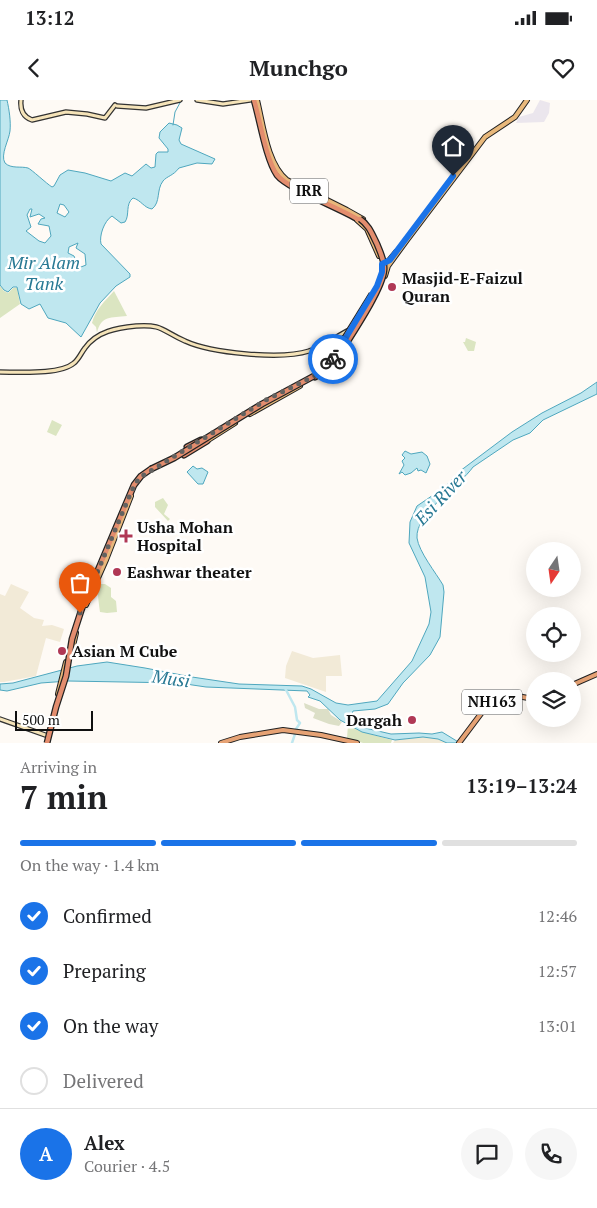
<!DOCTYPE html>
<meta charset="utf-8">
<style>
body{margin:0;font-family:"PT Serif",serif;background:#f6f6f6;color:#202124;height:100vh;display:flex;flex-direction:column;font-size:19px;white-space:nowrap}
*{box-sizing:border-box;margin:0}
p{font-size:16px;color:#757577}
.icon{flex:none;width:28px;height:28px;fill:none;stroke:currentColor;stroke-width:2;stroke-linecap:round;stroke-linejoin:round}
.map{position:relative;height:643px;overflow:hidden}
.side{display:flex;flex-direction:column;background:#fff;flex:1}
.side>*{flex:none}
.needle{width:32px;rotate:193deg}
.tools{position:absolute;left:526px;top:442px;display:grid;gap:10px}
.tools a{display:grid;place-items:center;width:55px;height:55px;border-radius:50%;background:#fff;box-shadow:0 5px 20px #0002;font-size:25px}
.scale{position:absolute;left:15px;bottom:12px;width:78px;box-sizing:border-box;padding-left:5px;border:2px solid #101010;border-top:0;font-size:14px;line-height:18px;white-space:nowrap;color:#101010;-webkit-text-stroke:4px #fff;paint-order:stroke}
.pin{position:absolute;display:grid;place-items:center;width:42px;height:42px;color:#fff;margin:-51px -21px;border-radius:50% 50% 50% 0;rotate:-45deg;box-shadow:0 0 5px #0007}
.pin .icon{rotate:45deg}
.courier{position:absolute;display:grid;place-items:center;width:50px;height:50px;margin:-25px;border:4px solid #1a73e8;border-radius:50%;background:#fff;color:#222;box-shadow:0 1px 6px #0007}
.overview em{font-style:normal;font-weight:600}
.overview div{display:flex;flex-direction:column-reverse}
.overview{display:flex;align-items:center;justify-content:space-between;height:85px;padding:0 20px}
h1{font-size:32px;font-weight:600;line-height:38px}
.bar{display:grid;grid-template-columns:repeat(4,1fr);gap:8px 5px;align-content:center;height:60px;padding:0 20px}
.bar i{height:6px;border-radius:4px;background:#e0e0e0}
.bar .current{background:#1a73e8}
.bar p{grid-column:span 4}
.line{display:flex;align-items:center;gap:12px;padding:0 20px;border-top:1px solid #e0e0e0}
.line div{flex:1}
.round{display:grid;place-items:center;flex:none;width:52px;height:52px;border-radius:26px;background:#f6f6f6}
ol{padding:0 20px;list-style:none}
li{display:flex;align-items:center;gap:15px;height:55px}
li p{margin-inline-start:auto}
li .icon{padding:5px;border-radius:50%;background:#1a73e8;color:#fff;stroke-width:4}
li:last-child{color:#757577}
li i{width:28px;height:28px;border:2px solid #e0e0e0;border-radius:50%}
.status{display:flex;justify-content:space-between;align-items:center;height:35px;padding:0 25px;background:#fff;direction:ltr}
.status svg{height:14px;fill:currentColor}
header{display:flex;justify-content:space-between;align-items:center;height:65px;padding:0 20px;background:#fff;font-size:22px;font-weight:600}
.map>svg:first-child{display:block}
</style>
<div class="status"><b>13:12</b><svg viewBox="0 0 49 12"><path d="M0 12V9h3v3zM5 12V6h3v6zM10 12V3h3v9zM15 12V0h3v12zM26 1h20v11H26zM47 4h2v5h-2z"/></svg></div>
<header><svg class="icon" aria-label="back" viewBox="0 0 24 24"><path d="M15 5l-7 7 7 7"/></svg>Munchgo<svg class="icon" aria-label="heart" viewBox="0 0 24 24"><path d="M12 20l-8-8c-3-5 5-10 8-4 3-6 11-1 8 4z"/></svg></header>
<div class="map">
<svg width="597" height="643" viewBox="0 0 597 643">
<rect width="100%" height="100%" fill="#fefaf5"/>
<polygon fill="#ebe6ed" points="540,0 550,3 549,13 544,22 516,23 519,17 533,13"/>
<g fill="#f2ead7">
<polygon points="11,484 29,492 20,508 34,518 44,520 42,526 52,525 64,529 60,542 46,538 36,576 4,582 0,582 0,494 5,496"/>
<polygon points="292,551 313,558 340,555 342,576 326,576 326,592 285,578 286,566"/>
<polygon points="423,637 438,639 447,643 393,643 395,640"/>
</g>
<g fill="#dbe5c1">
<polygon points="0,186 4,191 8,193 13,188 17,188 20,204 0,218"/>
<path d="M114,191L127,216C111,218 101,215 97,233L96,227L92,223C95,210 105,201 114,191Z"/>
<polygon points="466,238 476,242 474,251 468,251 463,242 465,242"/>
<polygon points="52,320 62,325 56,336 47,332"/>
<polygon points="163,398 168,405 164,414 170,419 168,421 155,407 155,402"/>
<path d="M98,484H105L111,488V497L116,501L117,512L107,513L100,512C99,505 97,490 98,484Z"/>
<polygon points="348,625 362,632 392,640 391,643 363,643 347,638"/>
</g>
<polygon fill="#dcdfc7" points="304,603 319,609 328,609 331,615 342,622 339,626 329,624 313,618 315,613 305,608"/>
<g fill="#bfe7ef" stroke="#4fa7be" fill-rule="evenodd">
<path d="M0,0H7C9,9 11,21 10,31C9,40 0,55 5,63C11,69 21,66 28,68C31,69 47,84 52,87L54,86L60,75L68,70L85,73L111,81L125,73L132,76L146,64L151,68L155,67L156,54L158,52H168V49L159,38L160,32L169,23L177,25L182,28L179,40L181,44L215,59L212,64L197,63L179,68C173,76 167,76 163,81C156,90 161,102 152,109C144,108 141,100 133,98C125,104 130,115 125,122L121,123L112,116C104,121 99,136 101,144L130,174V177L116,186L100,203L81,237L66,223L48,218L40,204L29,209L21,204L17,187H13L8,192L4,190L0,185ZM60,104L64,105L69,112L65,117L57,113ZM30,109H32L30,117L39,114L45,118L41,119L38,124L49,126L51,136L45,143L39,141L26,131L31,127L27,115ZM78,143L76,148L85,154L86,165L81,167L77,164L74,156L68,153L69,147Z"/>
<path d="M597,282V294L543,320L530,333L513,340L473,367C460,386 415,413 417,438C419,452 436,473 443,485L444,492L440,537L430,555L403,583L388,604L375,609L353,611L350,620L365,628L391,634L419,633L432,634L442,632L460,643H447L438,639L423,637L395,640L362,632L340,620L320,601L308,597L310,595L307,591L206,587L179,583L68,581L41,583L7,591L0,590V584L13,583L77,566L107,562L145,568L192,577L239,584L302,586L311,589L336,603L348,605L377,601L412,561L429,524L431,512L425,477L409,443L410,422L417,406L445,387L460,371L512,332L542,313L581,293Z"/>
<polygon points="405,351 411,354 422,352 427,356 430,364 426,373 421,370 418,371 417,368 411,373 405,375 402,372 399,374 404,365 402,361 405,358 402,355"/>
<polygon points="193,366 197,369 202,368 208,372 203,384 198,384 187,372"/>
</g>
<g fill="none" stroke-linecap="round" stroke-linejoin="round">
<polyline stroke="#4fa7be" stroke-width="1" points="173,25 175,12 181,1"/>
<g stroke="#bfe7ef" stroke-width="2.5">
<polyline points="285,588 295,607 297,620 300,623 296,629"/>
<polyline points="292,643 295,634"/>
</g>
<g stroke="#323232" stroke-width="5.5">
<g id="secondary">
<path d="M21,0C20,9 23,17 32,20L66,12L87,14L105,18L115,5"/>
<polyline points="197,0 223,4 250,0"/>
<polyline points="117,6 146,8 180,0"/>
<path d="M0,272C19,272 60,275 74,263C79,259 81,253 85,248C97,231 117,228 136,226C163,224 162,231 185,241C211,253 281,260 309,251C323,247 335,237 349,230"/>
<polyline points="0,619 48,636"/>
</g>
</g>
<g stroke="#212121" stroke-width="6">
<g id="primary">
<path d="M257,0C263,24 267,64 287,80L347,110L363,119"/>
<polyline points="357,120 367,129 379,156"/>
<polyline points="386,164 396,152"/>
<polyline points="385,176 388,166 407,140 485,37 515,17 527,0"/>
<polyline points="250,314 300,286"/>
<polyline points="205,342 235,323"/>
<polyline points="86,505 106,460 131,396"/>
<polyline points="72,550 76,533"/>
<polyline points="58,594 66,562"/>
</g>
</g>
<g stroke="#212121" stroke-width="6">
<g id="trunk">
<polyline points="572,585 597,574"/>
<polyline points="221,643 240,637 283,630 321,635 357,643"/>
<path d="M459,643L492,599C506,593 521,597 535,599"/>
</g>
</g>
<g stroke="#212121" stroke-width="7">
<g id="motorway">
<path d="M254,0C260,20 266,59 277,75C288,89 340,108 359,120"/>
<polyline points="315,277 328,268 340,252"/>
<polyline points="187,347 201,340"/>
<polyline points="184,355 207,341"/>
<polyline points="82,508 134,385 141,376 151,369"/>
</g>
</g>
<use href="#secondary" stroke="#f5e3b8" stroke-width="3"/>
<use href="#primary" stroke="#e8b87b" stroke-width="4"/>
<use href="#trunk" stroke="#e6a274" stroke-width="4"/>
<use href="#motorway" stroke="#e38d6e" stroke-width="4.5"/>
<g stroke="#212121" stroke-width="7" stroke-linecap="butt">
<g id="motorway-bridge">
<polyline points="335,254 372,194"/>
<path d="M339,255C350,237 383,189 384,170C385,161 380,152 377,144C372,134 369,125 360,119"/>
<polyline points="151,369 174,358 262,304 314,276"/>
<polyline points="47,643 56,607 66,576 72,539 82,508"/>
</g>
</g>
<use href="#motorway-bridge" stroke="#e38d6e" stroke-width="4.5"/>
</g>
<g fill="none" stroke-linecap="round" stroke-linejoin="round">
<polyline stroke="#636260" stroke-width="5" stroke-dasharray="0 9" points="80,513 132,390 139,378 266,300 318,274 333,259"/>
<polyline stroke="#1a73e8" stroke-width="6" points="333,259 377,186 382,172 382,164 390,160 453,76"/>
</g>
<g fill="#b03855" stroke="#fff" stroke-width="2">
<circle cx="392" cy="187" r="5"/>
<path d="M123.5 428.5h5v5h5v5h-5v5h-5v-5h-5v-5h5z"/>
<circle cx="117" cy="472" r="5"/>
<circle cx="62" cy="551" r="5"/>
<circle cx="412" cy="620" r="5"/>
</g>
<g text-anchor="middle" stroke-width="5" stroke-linejoin="round" paint-order="stroke">
<g fill="#fff" stroke="#585858" stroke-width="1">
<rect x="290" y="78.5" width="38" height="25" rx="4"/>
<rect x="462" y="589.5" width="60" height="25" rx="4"/>
</g>
<g font-size="15" font-weight="bold" fill="#101010">
<text x="309" y="96">IRR</text>
<text x="492" y="607">NH163</text>
</g>
<g font-size="16" font-weight="bold" fill="#101010" stroke="#fff" text-anchor="start">
<text x="402" y="184">Masjid-E-Faizul<tspan x="402" dy="18">Quran</tspan></text>
<text x="137" y="433">Usha Mohan<tspan x="137" dy="18">Hospital</tspan></text>
<text x="127" y="478">Eashwar theater</text>
<text x="72" y="557">Asian M Cube</text>
<text x="402" y="626" text-anchor="end">Dargah</text>
</g>
<g font-size="18" font-style="italic" fill="#287994" stroke="#fff">
<text x="44" y="169">Mir Alam<tspan x="44" dy="21">Tank</tspan></text>
<text transform="translate(441 398) rotate(-47)" y="6">Esi River</text>
<text transform="translate(171 579) rotate(8)" y="6">Musi</text>
</g>
</g>
</svg>
<div class="tools">
<a><svg class="needle" viewBox="-14 -14 28 28"><path d="M0-13l5 13h-10z" fill="#e53935"/><path d="M0 13l5-13h-10z" fill="#757577"/></svg></a>
<a><svg class="icon" aria-label="locate" viewBox="0 0 24 24"><circle cx="12" cy="12" r="6"/><path d="M12 2v4M12 18v4M2 12h4M18 12h4"/></svg></a>
<a><svg class="icon" aria-label="layers" viewBox="0 0 24 24"><path d="M12 4l9 5-9 5-9-5zM3 14l9 5 9-5"/></svg></a>
</div>
<div class="scale">500 m</div>
<div class="pin" style="left:80px;top:513px;background:#ea580c"><svg class="icon" aria-label="bag" viewBox="0 0 24 24"><path d="M5 8h14l-1 12H6zM9 8a3 3 0 0 1 6 0"/></svg></div>
<div class="pin" style="left:453px;top:76px;background:#1f2937"><svg class="icon" aria-label="home" viewBox="0 0 24 24"><path d="M3 11l9-7 9 7M6 9v11h12V9"/></svg></div>
<div class="courier" style="left:333px;top:259px"><svg class="icon" aria-label="bike" viewBox="0 0 24 24"><circle cx="6" cy="16" r="4"/><circle cx="18" cy="16" r="4"/><path d="M6 16l4-8h5l3 8M10 8l3 8H6M13 5h3"/></svg></div>
</div>
<section class="side">
<div class="overview"><div><h1>7 min</h1><p>Arriving in</p></div><em>13:19–13:24</em></div>
<div class="bar"><i class="current"></i><i class="current"></i><i class="current"></i><i></i><p>On the way · 1.4 km</p></div>
<ol>
<li><svg class="icon" aria-label="check" viewBox="0 0 24 24"><path d="M5 12l5 5 9-10"/></svg>Confirmed<p>12:46</p></li>
<li><svg class="icon" aria-label="check" viewBox="0 0 24 24"><path d="M5 12l5 5 9-10"/></svg>Preparing<p>12:57</p></li>
<li><svg class="icon" aria-label="check" viewBox="0 0 24 24"><path d="M5 12l5 5 9-10"/></svg>On the way<p>13:01</p></li>
<li><i></i>Delivered</li>
</ol>
<div class="line" style="height:90px"><b class="round" style="background:#1a73e8;color:#fff">A</b><div><b>Alex</b><p>Courier · 4.5</p></div><a class="round"><svg class="icon" aria-label="chat" viewBox="0 0 24 24"><path d="M4 5h16v11H9l-5 4z"/></svg></a><a class="round"><svg class="icon" aria-label="phone" viewBox="0 0 24 24"><path d="M5 4h4l2 5-3 2q2 4 5 5l2-3 5 2v4C11 20 4 13 5 4z"/></svg></a></div>
</section>
